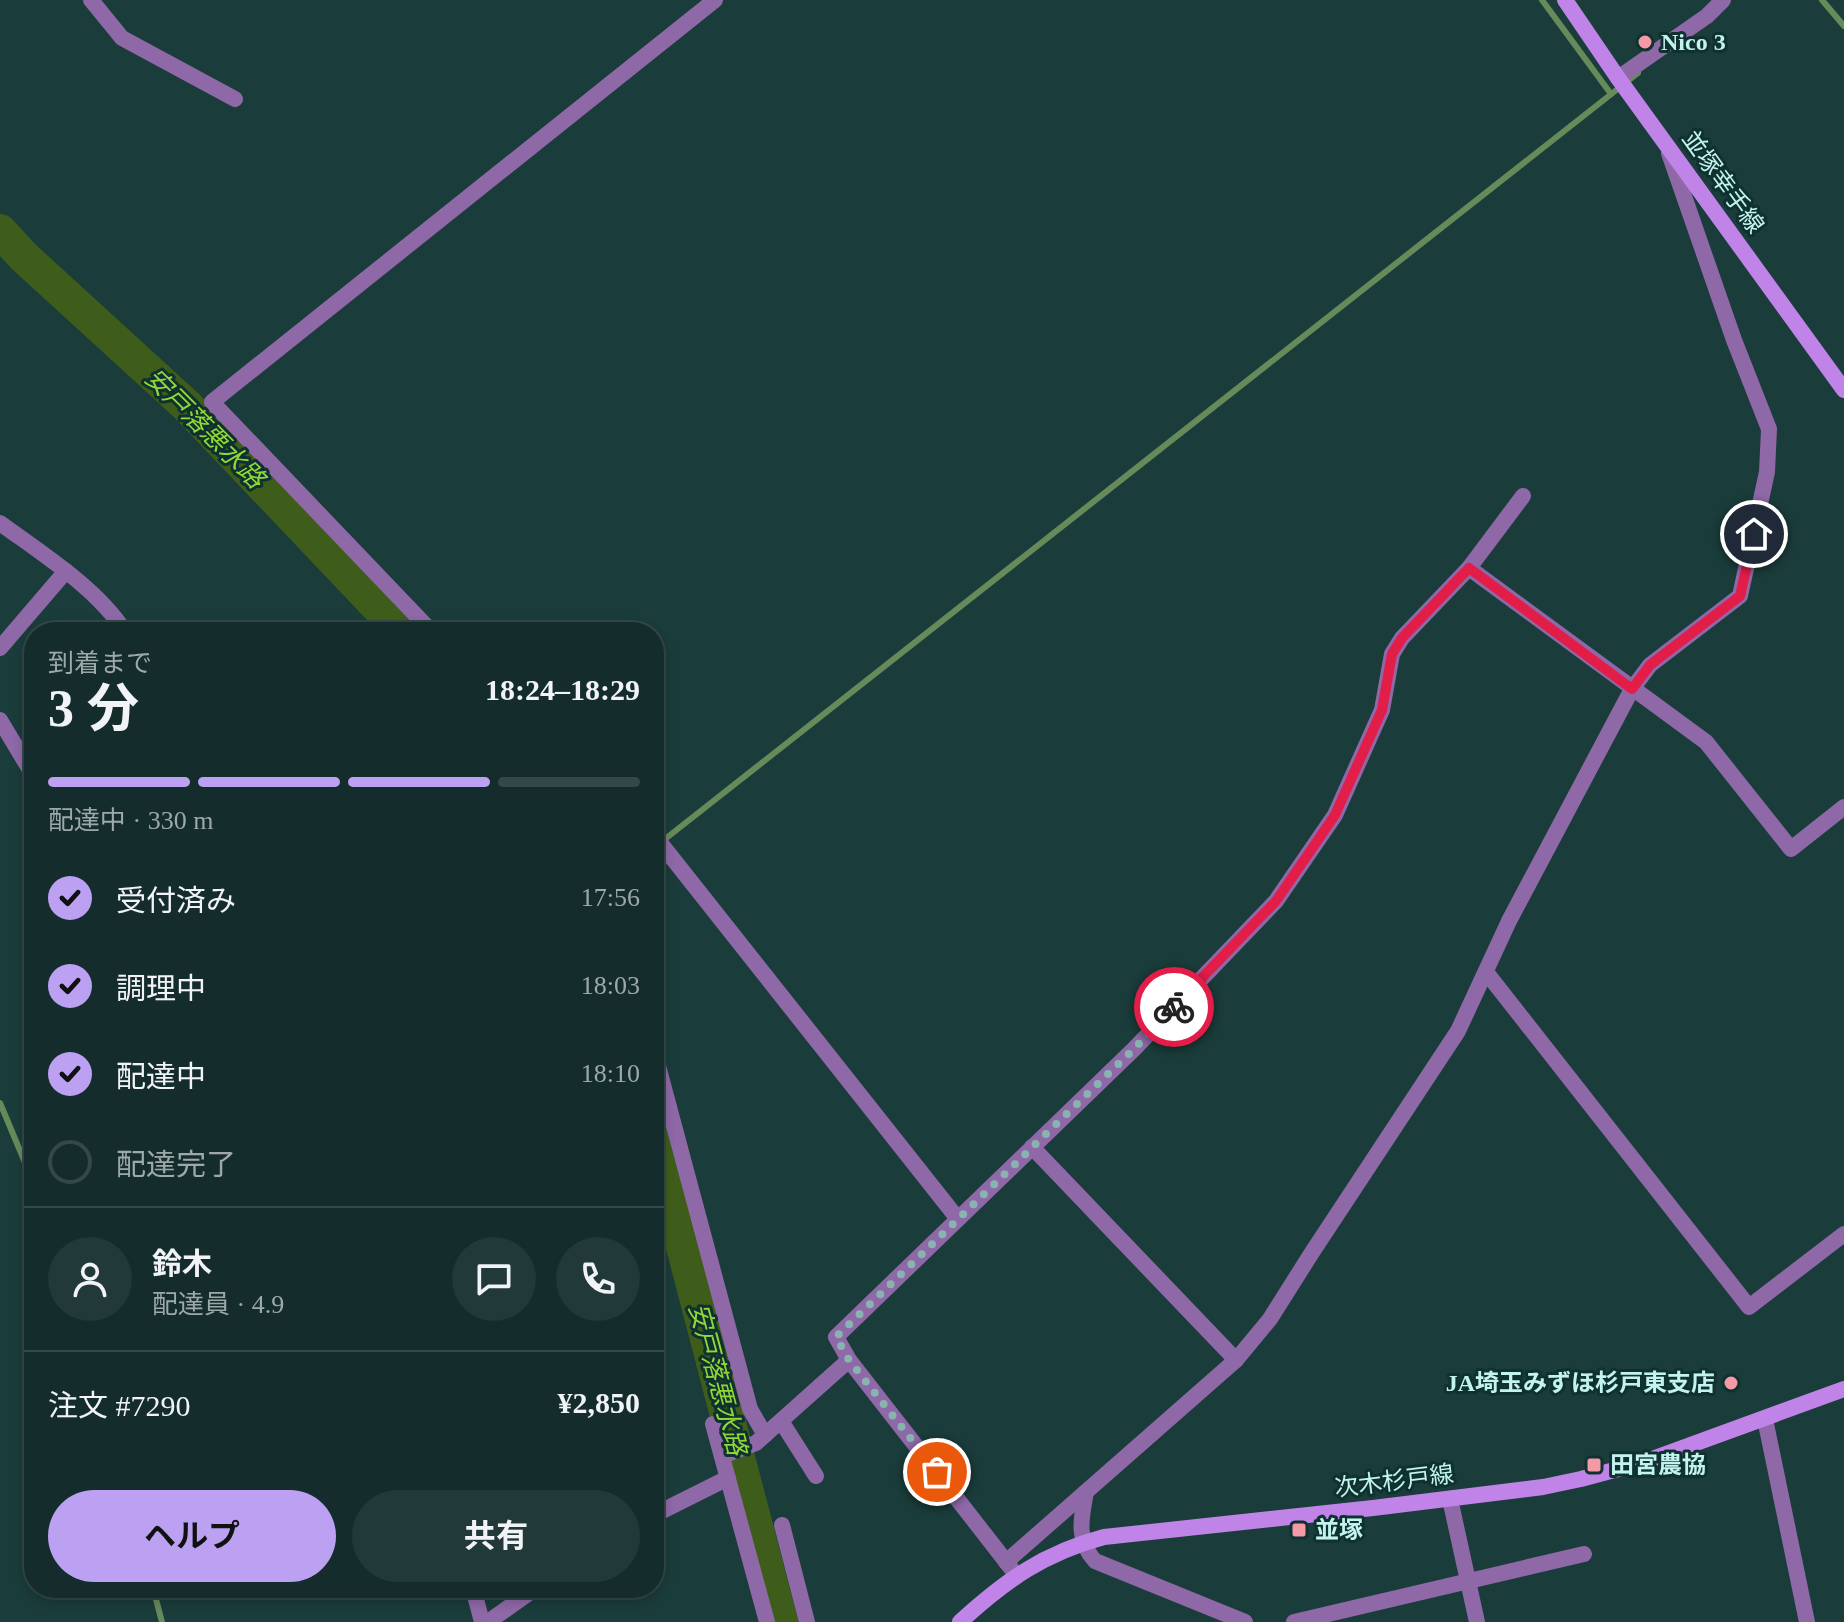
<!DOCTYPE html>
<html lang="ja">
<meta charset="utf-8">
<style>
body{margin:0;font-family:"Times New Roman","Noto Sans JP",serif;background:#213938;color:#f1f3f6;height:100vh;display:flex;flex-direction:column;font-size:30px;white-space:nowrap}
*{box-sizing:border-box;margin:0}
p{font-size:26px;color:#9da8a9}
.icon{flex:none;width:44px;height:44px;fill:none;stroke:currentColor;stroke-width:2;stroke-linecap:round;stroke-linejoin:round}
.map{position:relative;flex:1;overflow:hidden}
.sheet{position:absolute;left:24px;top:622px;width:640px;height:976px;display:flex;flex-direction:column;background:#142d2c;border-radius:32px;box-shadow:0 4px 12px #0003,0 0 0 2px #334948}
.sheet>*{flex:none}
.pin{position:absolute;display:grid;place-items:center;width:68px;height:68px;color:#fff;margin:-34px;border:4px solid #fff;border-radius:50%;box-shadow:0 2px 8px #0007}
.courier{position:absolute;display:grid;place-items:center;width:80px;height:80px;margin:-40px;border:6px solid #e11d48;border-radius:50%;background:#fff;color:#222;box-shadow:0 2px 10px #0007}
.summary em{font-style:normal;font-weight:700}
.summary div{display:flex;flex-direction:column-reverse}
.summary{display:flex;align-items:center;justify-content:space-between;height:136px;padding:0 24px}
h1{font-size:52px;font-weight:700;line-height:60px}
.bar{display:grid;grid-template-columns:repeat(4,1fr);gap:12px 8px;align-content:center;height:96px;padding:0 24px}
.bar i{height:10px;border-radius:6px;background:#334948}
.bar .selected{background:#bca0f2}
.bar p{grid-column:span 4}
.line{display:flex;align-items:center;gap:20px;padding:0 24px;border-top:2px solid #334948}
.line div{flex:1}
.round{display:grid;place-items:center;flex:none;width:84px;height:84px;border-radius:42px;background:#213938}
ol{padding:0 24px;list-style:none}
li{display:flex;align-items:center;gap:24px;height:88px}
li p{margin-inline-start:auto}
li .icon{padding:8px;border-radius:50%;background:#bca0f2;color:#111;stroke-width:4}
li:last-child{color:#9da8a9}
li i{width:44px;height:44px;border:4px solid #334948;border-radius:50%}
.primary-button{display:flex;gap:16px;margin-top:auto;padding:16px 24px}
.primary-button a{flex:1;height:92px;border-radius:48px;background:#bca0f2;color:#111;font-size:32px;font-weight:700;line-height:92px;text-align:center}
.primary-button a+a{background:#213938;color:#f1f3f6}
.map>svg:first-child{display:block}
</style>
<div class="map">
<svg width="1844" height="1622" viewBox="0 0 1844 1622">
<rect width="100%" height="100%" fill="#1a3c3a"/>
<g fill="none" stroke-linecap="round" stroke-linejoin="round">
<g stroke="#678a5a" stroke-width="6">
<polyline points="1542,0 1611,94"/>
<polyline points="1822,0 1844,26"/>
<polyline points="660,843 1638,73"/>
<polyline points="0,1103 29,1172 27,1174 34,1190"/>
<polyline points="153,1588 162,1622"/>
</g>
<g stroke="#3f5d1a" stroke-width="34">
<polyline points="0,231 24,257 187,406 402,632"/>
<polyline points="654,1136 781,1622"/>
</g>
<g stroke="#8e68a7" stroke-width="16">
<polyline points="91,0 122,38 235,99"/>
<polyline points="1618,78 1707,16 1723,0"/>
<path d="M0,523C41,553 98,589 125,632"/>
<polyline points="1469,568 1706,742 1791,849 1844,807"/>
<polyline points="432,632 212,402 715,0"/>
<polyline points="0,648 66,571"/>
<polyline points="0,720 33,775"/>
<polyline points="654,839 658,840 958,1219"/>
<polyline points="1486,972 1749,1307 1844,1234"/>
<polyline points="654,1051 750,1409 765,1435"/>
<polyline points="1032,1147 1236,1360"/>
<polyline points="1765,1419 1807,1622"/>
<polyline points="781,1421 816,1476"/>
<polyline points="713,1424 767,1622"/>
<polyline points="722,1456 756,1443 849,1360"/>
<path d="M1086,1492C1081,1518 1076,1540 1095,1561L1245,1622"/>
<polyline points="1450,1499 1477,1622"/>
<polyline points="654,1515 728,1478"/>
<polyline points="782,1525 807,1622"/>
<polyline points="1006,1562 1236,1360 1270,1319 1311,1254 1458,1031 1509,921 1632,689 1650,665 1740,596 1767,472 1769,429 1734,340 1669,153"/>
<polyline points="1011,1568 849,1360 836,1337 1134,1049 1276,901 1335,815 1382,710 1392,654 1402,638 1469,568 1523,496"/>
<polyline points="473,1588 482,1622"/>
<polyline points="488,1622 536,1588"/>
<polyline points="1294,1622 1584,1554"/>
</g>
<g stroke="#c083e8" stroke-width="16">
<polyline points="1565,0 1618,78 1844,390"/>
<path d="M960,1622C1006,1580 1044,1553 1104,1537L1373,1508L1543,1487L1581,1479L1644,1462L1844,1389"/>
</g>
</g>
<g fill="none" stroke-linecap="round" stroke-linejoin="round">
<polyline stroke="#88b3b0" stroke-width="8" stroke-dasharray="0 14.4" points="937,1472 849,1360 836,1337 1134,1049 1174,1007"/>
<polyline stroke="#e11d48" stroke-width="10" points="1174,1007 1276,901 1335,815 1382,710 1392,654 1402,638 1469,568 1632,689 1650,665 1740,596 1754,534"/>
</g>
<g fill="#f49aa7" stroke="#0f3130" stroke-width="3">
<circle cx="1645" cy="42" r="8"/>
<circle cx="1731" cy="1383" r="8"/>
<rect x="1586" y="1457" width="16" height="16" rx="4"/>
<rect x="1291" y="1522" width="16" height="16" rx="4"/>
</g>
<g text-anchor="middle" stroke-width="6" stroke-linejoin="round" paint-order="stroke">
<g font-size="24" font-weight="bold" fill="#c3f3ef" stroke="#0f3130" text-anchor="start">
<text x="1661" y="50">Nico 3</text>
<text x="1715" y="1391" text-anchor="end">JA埼玉みずほ杉戸東支店</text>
<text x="1610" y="1473">田宮農協</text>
<text x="1315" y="1538">並塚</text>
</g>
<g font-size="24" fill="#c3f3ef" stroke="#0f3130">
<text transform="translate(1723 182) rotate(54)" y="8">並塚幸手線</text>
<text transform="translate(1394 1481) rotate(-7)" y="8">次木杉戸線</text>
</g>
<g font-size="26" font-style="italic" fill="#91d736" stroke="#0f3130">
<text transform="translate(205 428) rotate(45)" y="9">安戸落悪水路</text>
<text transform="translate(718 1379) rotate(75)" y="9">安戸落悪水路</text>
</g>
</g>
</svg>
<div class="pin" style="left:937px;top:1472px;background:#ea580c"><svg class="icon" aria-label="bag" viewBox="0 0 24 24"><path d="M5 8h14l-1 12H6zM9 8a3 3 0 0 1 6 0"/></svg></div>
<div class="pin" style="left:1754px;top:534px;background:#1f2937"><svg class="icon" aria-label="home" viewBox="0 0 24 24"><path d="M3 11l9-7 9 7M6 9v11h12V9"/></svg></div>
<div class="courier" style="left:1174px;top:1007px"><svg class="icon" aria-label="bike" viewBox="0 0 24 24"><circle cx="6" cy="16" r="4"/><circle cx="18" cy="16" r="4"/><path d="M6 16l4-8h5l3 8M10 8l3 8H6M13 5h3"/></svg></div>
<section class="sheet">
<div class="summary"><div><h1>3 分</h1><p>到着まで</p></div><em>18:24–18:29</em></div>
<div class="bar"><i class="selected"></i><i class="selected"></i><i class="selected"></i><i></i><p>配達中 · 330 m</p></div>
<ol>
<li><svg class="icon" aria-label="check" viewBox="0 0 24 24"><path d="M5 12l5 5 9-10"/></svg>受付済み<p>17:56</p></li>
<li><svg class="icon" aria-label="check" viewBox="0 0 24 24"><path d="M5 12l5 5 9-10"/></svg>調理中<p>18:03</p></li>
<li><svg class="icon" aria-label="check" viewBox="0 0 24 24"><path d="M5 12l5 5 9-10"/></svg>配達中<p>18:10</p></li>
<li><i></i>配達完了</li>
</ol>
<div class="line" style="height:144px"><a class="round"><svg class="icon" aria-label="person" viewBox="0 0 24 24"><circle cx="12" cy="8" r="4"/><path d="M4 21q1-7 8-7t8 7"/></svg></a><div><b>鈴木</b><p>配達員 · 4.9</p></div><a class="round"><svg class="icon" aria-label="chat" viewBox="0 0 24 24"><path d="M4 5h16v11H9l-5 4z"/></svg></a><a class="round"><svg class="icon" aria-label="phone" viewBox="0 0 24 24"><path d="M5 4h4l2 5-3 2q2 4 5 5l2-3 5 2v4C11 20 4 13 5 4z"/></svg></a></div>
<div class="line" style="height:104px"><div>注文 #7290</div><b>¥2,850</b></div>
<div class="primary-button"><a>ヘルプ</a><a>共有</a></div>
</section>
</div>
